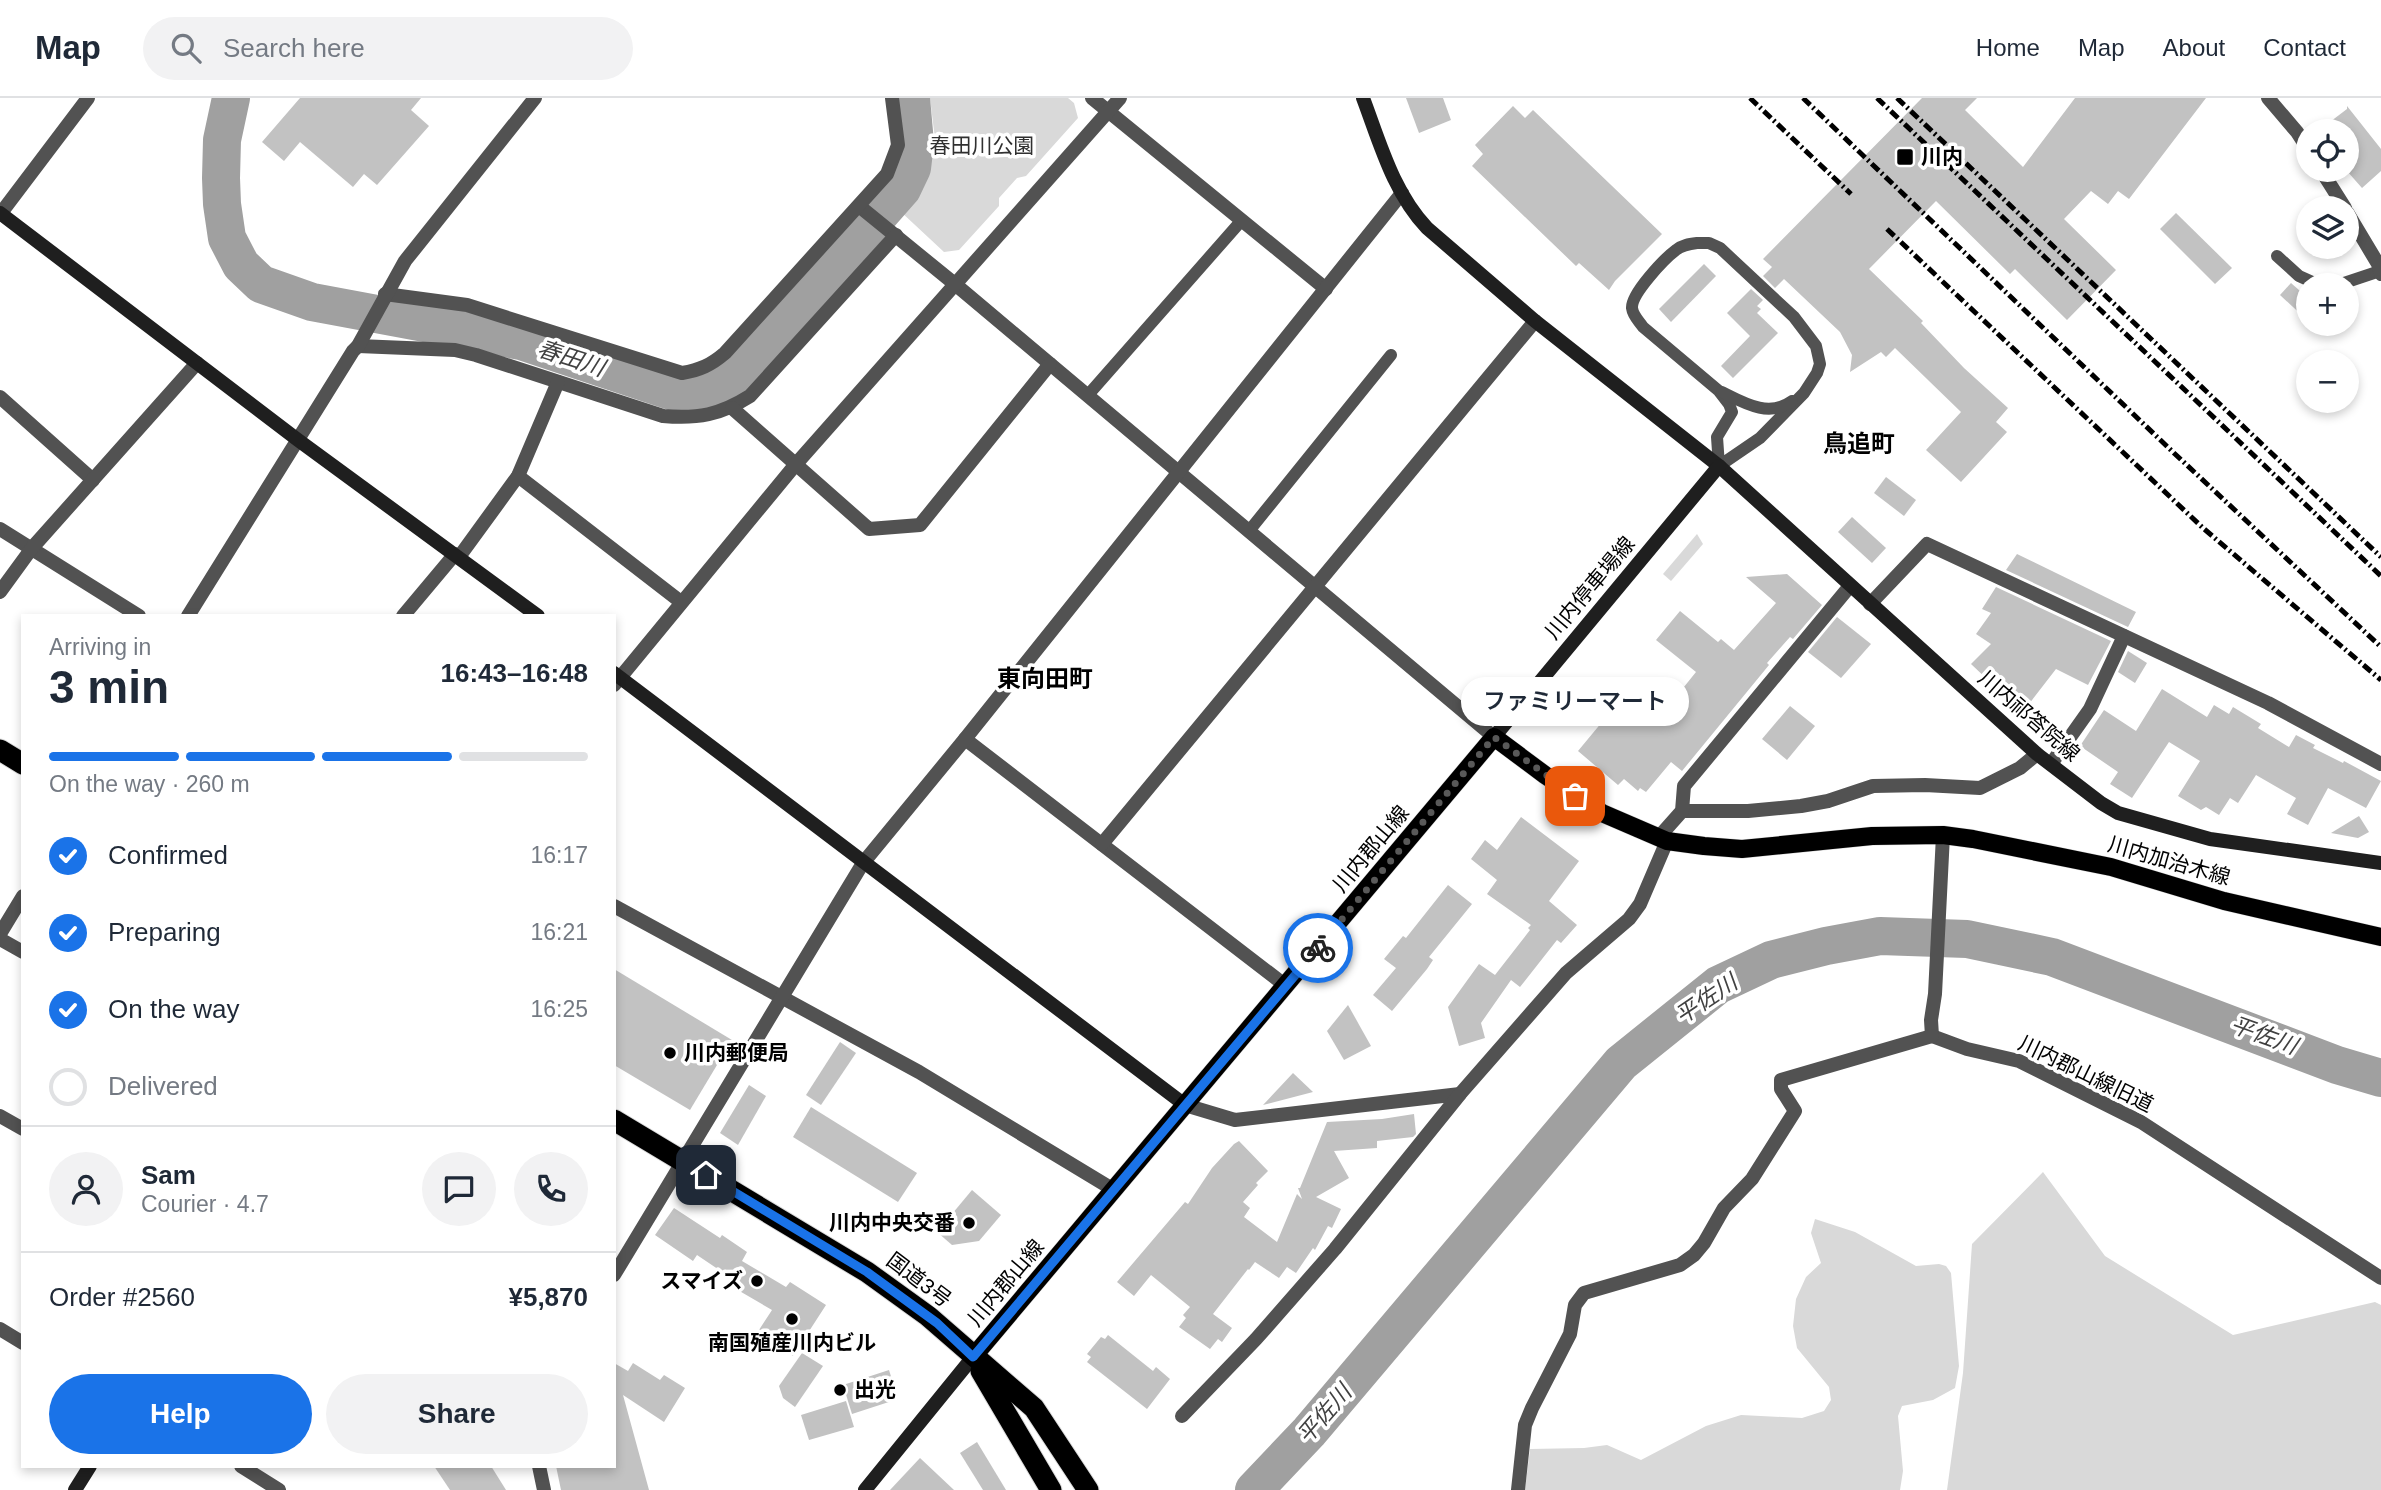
<!DOCTYPE html>
<meta charset="utf-8">
<style>
body{margin:0;font-family:Helvetica,"Noto Sans JP",sans-serif;background:#f2f2f3;color:#1f2937;height:100vh;display:flex;flex-direction:column;font-size:26px;white-space:nowrap}
*{box-sizing:border-box;margin:0}
p{font-size:23px;color:#747a83}
.icon{flex:none;width:38px;height:38px;fill:none;stroke:currentColor;stroke-width:2;stroke-linecap:round;stroke-linejoin:round}
.map{position:relative;flex:1;overflow:hidden}
.sheet{position:absolute;left:21px;top:516px;width:595px;height:854px;display:flex;flex-direction:column;background:#fff;border-radius:0px;box-shadow:0 4px 10px #0003}
.sheet>*{flex:none}
.tools{position:absolute;left:2296px;top:21px;display:grid;gap:14px}
.tools a{display:grid;place-items:center;width:63px;height:63px;border-radius:50%;background:#fff;box-shadow:0 4px 10px #0003;font-size:35px}
.pin{position:absolute;display:grid;place-items:center;width:60px;height:60px;color:#fff;margin:-30px;border-radius:14px;box-shadow:0 4px 10px #0006}
.courier{position:absolute;display:grid;place-items:center;width:70px;height:70px;margin:-35px;border:5px solid #1a73e8;border-radius:50%;background:#fff;color:#222;box-shadow:0 2px 9px #0007}
.bubble{position:absolute;height:49px;border-radius:24px;background:#fff;box-shadow:0 4px 10px #0003;font-size:23px;font-weight:600;line-height:49px;text-align:center}
.headline em{font-style:normal;font-weight:600}
.headline div{display:flex;flex-direction:column-reverse}
.headline{display:flex;align-items:center;justify-content:space-between;height:119px;padding:0 28px}
h1{font-size:46px;font-weight:600;line-height:52px}
.bar{display:grid;grid-template-columns:repeat(4,1fr);gap:10px 7px;align-content:center;height:84px;padding:0 28px}
.bar i{height:9px;border-radius:5px;background:#e0e1e3}
.bar .selected{background:#1a73e8}
.bar p{grid-column:span 4}
.line{display:flex;align-items:center;gap:18px;padding:0 28px;border-top:2px solid #e0e1e3}
.line div{flex:1}
.round{display:grid;place-items:center;flex:none;width:74px;height:74px;border-radius:37px;background:#f2f2f3}
ol{padding:0 28px;list-style:none}
li{display:flex;align-items:center;gap:21px;height:77px}
li p{margin-inline-start:auto}
li .icon{padding:7px;border-radius:50%;background:#1a73e8;color:#fff;stroke-width:4}
li:last-child{color:#747a83}
li i{width:38px;height:38px;border:4px solid #e0e1e3;border-radius:50%}
.action{display:flex;gap:14px;margin-top:auto;padding:14px 28px}
.action a{flex:1;height:80px;border-radius:42px;background:#1a73e8;color:#fff;font-size:28px;font-weight:600;line-height:80px;text-align:center}
.action a+a{background:#f2f2f3;color:#1f2937}
header{display:flex;align-items:center;gap:42px;box-sizing:border-box;height:98px;padding:0 35px;background:#fff;border-bottom:2px solid #e0e1e3}
header strong{font-size:33px}
nav{display:flex;gap:38px;margin-inline-start:auto;font-size:24px}
.search{width:490px;height:63px;background:#f2f2f3;display:flex;align-items:center;gap:18px;box-sizing:border-box;padding:0 24px;border-radius:38px;color:#747a83;font-size:26px}
.map>svg:first-child{display:block}
</style>
<header>
<strong>Map</strong>
<div class="search"><svg class="icon" aria-label="search" viewBox="0 0 24 24"><circle cx="10" cy="10" r="6"/><path d="M15 15l6 6"/></svg>Search here</div>
<nav><a>Home</a><a>Map</a><a>About</a><a>Contact</a></nav>
</header>
<div class="map">
<svg width="2381" height="1392" viewBox="0 0 2381 1392">
<rect width="100%" height="100%" fill="#fff"/>
<g fill="#d9d9d9">
<polygon points="930,0 1068,0 1074,5 1078,20 1026,78 1017,80 999,100 999,108 959,152 944,154 900,113 925,82 935,41"/>
<polygon points="1697,436 1703,446 1671,483 1663,476"/>
<polygon points="2043,1074 2105,1158 2233,1237 2375,1204 2381,1207 2381,1392 1947,1392 1963,1275 1972,1146"/>
<polygon points="1815,1121 1855,1134 1916,1168 1939,1166 1946,1168 1951,1175 1959,1268 1955,1290 1933,1302 1902,1308 1898,1318 1903,1373 1900,1392 1525,1392 1530,1351 1584,1350 1607,1347 1641,1362 1706,1328 1741,1317 1802,1320 1824,1313 1831,1302 1829,1289 1797,1250 1793,1228 1796,1201 1806,1179 1821,1165 1811,1135"/>
</g>
<g fill="none" stroke-linecap="round" stroke-linejoin="round">
<g stroke="#a0a0a0" stroke-width="38">
<polyline points="231,0 222,42 221,80 222,106 227,140 241,167 261,186 312,204 521,243 686,298 709,291 731,281 763,249 902,91 912,70 915,45 911,0"/>
<polyline points="1254,1392 1309,1334 1621,965 1718,887 1771,862 1826,848 1880,838 1967,841 2052,859 2337,967 2381,980"/>
</g>
</g>
<g fill="#c2c2c2">
<polygon points="300,0 421,0 411,12 429,28 377,87 364,76 353,89 300,44 284,63 262,44"/>
<polygon points="1406,0 1443,0 1451,22 1419,35"/>
<polygon points="1922,0 1977,0 1965,12 2023,69 2075,0 2206,0 2129,101 2118,93 2108,106 2091,93 2064,121 2116,172 2067,222 2015,171 2010,176 1936,103 1869,171 1923,223 1921,225 1964,270 2008,310 1996,324 2007,334 1961,384 1926,352 1961,314 1895,250 1886,259 1881,254 1850,274 1852,257 1840,234 1784,181 1775,190 1763,178 1772,169 1763,161"/>
<polygon points="1513,8 1525,20 1533,12 1662,136 1615,183 1609,192 1579,165 1576,168 1472,68 1483,56 1475,47"/>
<polygon points="2347,8 2381,51 2381,73 2362,90 2347,73 2347,33 2318,33 2347,11"/>
<polygon points="2176,115 2232,170 2215,186 2160,131"/>
<polygon points="1704,166 1716,178 1671,224 1659,211"/>
<polygon points="2291,185 2308,200 2308,223 2280,197"/>
<polygon points="1751,191 1763,202 1757,208 1761,211 1757,215 1778,235 1733,280 1721,268 1750,238 1727,215"/>
<polygon points="1886,379 1916,402 1904,418 1874,395"/>
<polygon points="1852,419 1886,450 1872,465 1838,434"/>
<polygon points="2017,456 2136,514 2128,529 2006,472"/>
<polygon points="1787,476 1822,507 1793,541 1790,539 1767,565 1769,567 1682,673 1671,664 1646,694 1640,690 1638,693 1624,681 1618,687 1578,653 1612,612 1603,605 1622,581 1663,615 1696,574 1656,542 1680,513 1718,544 1721,541 1734,552 1776,505 1746,479"/>
<polygon points="1996,489 2111,543 2088,587 2056,571 2022,615 2007,603 2008,601 1971,566 1991,546 1976,536 1991,515 1982,511"/>
<polygon points="1837,519 1871,546 1841,580 1808,554"/>
<polygon points="2128,553 2147,565 2135,585 2118,574"/>
<polygon points="2162,591 2207,619 2214,607 2229,616 2233,609 2261,626 2258,630 2289,649 2296,637 2315,647 2313,650 2343,665 2344,663 2381,683 2366,710 2328,690 2308,727 2287,716 2296,700 2256,677 2238,705 2230,700 2219,717 2206,709 2201,712 2178,698 2200,663 2169,644 2132,700 2110,686 2118,674 2080,648 2104,612 2136,633"/>
<polygon points="1790,608 1815,628 1787,662 1762,641"/>
<polygon points="2359,718 2369,734 2358,740 2331,735"/>
<polygon points="1521,719 1579,763 1549,803 1577,827 1561,845 1557,842 1520,889 1511,882 1481,925 1485,940 1459,948 1448,909 1479,866 1495,877 1530,832 1528,830 1531,827 1487,796 1497,782 1471,761 1485,742 1497,752"/>
<polygon points="1448,787 1472,806 1429,859 1433,862 1427,871 1392,913 1373,897 1396,870 1384,861 1403,838 1406,840"/>
<polygon points="614,871 732,942 690,1012 614,967"/>
<polygon points="1348,907 1371,948 1344,962 1327,933"/>
<polygon points="840,944 856,955 821,1007 806,997"/>
<polygon points="1293,975 1313,994 1263,1007"/>
<polygon points="749,987 766,998 738,1047 720,1035"/>
<polygon points="811,1009 917,1075 898,1104 793,1039"/>
<polygon points="1414,1016 1416,1036 1413,1039 1377,1043 1377,1050 1334,1053 1349,1080 1316,1099 1341,1111 1332,1130 1328,1128 1315,1152 1313,1150 1296,1175 1287,1169 1279,1180 1255,1164 1249,1172 1248,1171 1213,1216 1232,1230 1222,1244 1218,1241 1210,1251 1179,1229 1186,1220 1183,1217 1190,1209 1151,1177 1134,1198 1117,1184 1185,1104 1188,1106 1212,1070 1234,1046 1239,1043 1268,1073 1256,1085 1258,1087 1243,1104 1250,1110 1244,1119 1277,1144 1297,1096 1302,1101 1298,1090 1300,1090 1327,1024 1382,1021"/>
<polygon points="972,1092 1001,1117 979,1143 952,1147 937,1134"/>
<polygon points="674,1110 720,1140 722,1137 747,1154 742,1163 786,1189 790,1184 826,1207 793,1258 757,1235 772,1212 736,1191 740,1186 697,1157 693,1163 655,1137"/>
<polygon points="1108,1237 1153,1273 1156,1269 1170,1281 1147,1311 1087,1264 1091,1259 1087,1256 1101,1239 1105,1241"/>
<polygon points="802,1255 823,1268 795,1309 783,1300 779,1288"/>
<polygon points="614,1265 628,1273 633,1265 660,1282 664,1277 685,1290 664,1324 623,1297 649,1392 561,1392 556,1368 614,1368"/>
<polygon points="889,1272 898,1301 852,1316 843,1287"/>
<polygon points="846,1303 854,1329 809,1342 801,1317"/>
<polygon points="977,1344 1006,1392 983,1392 960,1355"/>
<polygon points="920,1360 954,1392 890,1392"/>
<polygon points="434,1368 491,1368 506,1392 450,1392"/>
</g>
<g fill="none" stroke-linecap="round" stroke-linejoin="round">
<g stroke="#dbdbdb" stroke-width="19">
<polyline id="primary" points="973,1259 1494,639 1545,677 1602,715 1667,743 1704,748 1742,751 1872,738 1943,737 1973,741 2111,769 2224,803 2381,839"/>
</g>
<g stroke="#dbdbdb" stroke-width="23">
<g id="highway">
<polyline points="0,652 23,666"/>
<polyline points="614,1022 867,1174 928,1218 1034,1310 1088,1392"/>
<polyline points="981,1273 1051,1392"/>
</g>
</g>
<g stroke="#525252" stroke-width="12">
<path d="M1697,145H1709L1720,150L1794,219L1816,248L1820,266L1817,275L1804,295L1760,340L1719,368L1717,339L1732,314L1729,306L1719,293L1643,229C1639,223 1633,218 1632,210C1631,196 1664,161 1676,152C1682,147 1689,146 1697,145Z"/>
<polyline points="2277,158 2299,178 2319,187"/>
<polyline points="2338,187 2380,173"/>
<path d="M1722,294C1744,305 1769,320 1792,303"/>
<polyline points="1088,297 1242,122"/>
<polyline points="1249,433 1391,257"/>
</g>
<g stroke="#525252" stroke-width="14">
<polyline points="1092,0 1326,191"/>
<polyline points="2268,0 2297,34 2308,51"/>
<polyline points="2321,72 2345,110"/>
<polyline points="859,108 956,187 1494,639"/>
<polyline points="2347,114 2378,166 2381,176"/>
<polyline points="1,115 88,0"/>
<path d="M385,196L467,207L682,275C700,272 711,267 725,255L887,76L898,47L892,0"/>
<path d="M358,248L455,252L476,257L663,318C698,321 720,317 750,298L896,137"/>
<polyline points="0,299 93,382"/>
<polyline points="732,310 869,431 920,427 1050,266"/>
<polyline points="518,378 681,504"/>
<polyline points="0,431 139,518"/>
<polyline points="459,459 518,378 558,284"/>
<polyline points="0,494 32,450 197,265"/>
<polyline points="1870,506 1927,446 2268,605 2381,666"/>
<polyline points="188,518 353,253 358,248 405,163 535,0"/>
<polyline points="403,518 455,456"/>
<polyline points="614,587 796,366 1120,0"/>
<polyline points="965,641 1286,888"/>
<polyline points="2051,666 2090,611 2124,538"/>
<polyline points="1682,713 1748,713 1801,708 1828,703 1873,688 1925,687 1980,690 2020,670 2037,656"/>
<polyline points="1658,740 1682,713 1684,688 1850,488"/>
<polyline points="1102,746 1535,223"/>
<polyline points="614,808 919,974 1114,1092"/>
<polyline points="0,836 23,798"/>
<polyline points="0,841 23,854"/>
<polyline points="1932,938 1967,951 2019,963 2141,1024 2381,1180"/>
<polyline points="1932,938 1931,922 1935,896 1943,737"/>
<polyline points="1185,1007 1235,1022 1460,996"/>
<polyline points="0,1018 23,1031"/>
<polyline points="614,1177 863,765 965,641 1402,95"/>
<polyline points="0,1231 23,1245"/>
<polyline points="1182,1318 1256,1241 1335,1151 1460,996 1566,875 1629,821 1640,806 1667,743"/>
<polyline points="241,1368 279,1392"/>
<polyline points="539,1368 544,1392"/>
<polyline points="1518,1392 1525,1327 1532,1310 1570,1236 1575,1207 1584,1195 1680,1167 1694,1157 1704,1145 1724,1110 1752,1081 1795,1013 1781,991 1781,982 1932,938"/>
</g>
<g stroke="#1f1f1f" stroke-width="14">
<path d="M1363,0C1380,45 1393,94 1427,130L1535,223L1719,368L2037,656L2101,705L2118,715L2210,741L2381,765"/>
<polyline points="0,115 298,342 538,518"/>
<polyline points="614,575 1185,1007"/>
<polyline points="1494,639 1719,368"/>
<polyline points="75,1392 90,1368"/>
<polyline points="865,1392 973,1259"/>
</g>
<use href="#primary" stroke="#000" stroke-width="18"/>
<use href="#highway" stroke="#000" stroke-width="21"/>
<g stroke="#000" stroke-width="5" stroke-dasharray="10 3.5 2 3.5" stroke-linecap="butt">
<polyline points="1750,0 1851,96"/>
<polyline points="1803,0 2175,356 2381,549"/>
<polyline points="1877,0 2381,478"/>
<polyline points="1897,0 2381,459"/>
<polyline points="1887,131 2203,430 2381,582"/>
</g>
</g>
<g fill="none" stroke-linecap="round" stroke-linejoin="round">
<polyline stroke="#595959" stroke-width="7" stroke-dasharray="0 12.6" points="1318,850 1494,639 1575,698"/>
<polyline stroke="#1a73e8" stroke-width="9" points="706,1077 867,1174 937,1225 973,1259 1318,850"/>
</g>
<g fill="#000" stroke="#fff" stroke-width="2.5">
<rect x="1896" y="50" width="18" height="18" rx="3.5"/>
<circle cx="670" cy="955" r="7"/>
<circle cx="969" cy="1125" r="7"/>
<circle cx="757" cy="1183" r="7"/>
<circle cx="792" cy="1221" r="7"/>
<circle cx="840" cy="1292" r="7"/>
</g>
<g text-anchor="middle" stroke-width="7" stroke-linejoin="round" paint-order="stroke">
<g font-size="21" fill="#303030" stroke="#fff">
<text x="982" y="55">春田川公園</text>
</g>
<g font-size="21" font-weight="bold" fill="#000" stroke="#fff" text-anchor="start">
<text x="1921" y="66">川内</text>
<text x="684" y="962">川内郵便局</text>
<text x="955" y="1132" text-anchor="end">川内中央交番</text>
<text x="743" y="1190" text-anchor="end">スマイズ</text>
<text x="792" y="1252" text-anchor="middle">南国殖産川内ビル</text>
<text x="854" y="1299">出光</text>
</g>
<g font-size="21" fill="#000" stroke="#fff">
<text transform="translate(1590 490) rotate(-50)" y="7">川内停車場線</text>
<text transform="translate(2029 618) rotate(41)" y="7">川内祁答院線</text>
<text transform="translate(1371 751) rotate(-50)" y="7">川内郡山線</text>
<text transform="translate(2169 763) rotate(16)" y="7">川内加治木線</text>
<text transform="translate(2086 976) rotate(26)" y="7">川内郡山線旧道</text>
<text transform="translate(919 1182) rotate(37)" y="7">国道3号</text>
<text transform="translate(1006 1185) rotate(-50)" y="7">川内郡山線</text>
</g>
<g font-size="23" font-style="italic" fill="#414141" stroke="#fff">
<text transform="translate(571 260) rotate(18)" y="8">春田川</text>
<text transform="translate(1706 901) rotate(-34)" y="8">平佐川</text>
<text transform="translate(2264 937) rotate(20)" y="8">平佐川</text>
<text transform="translate(1324 1316) rotate(-49)" y="8">平佐川</text>
</g>
<g font-size="24" font-weight="bold" fill="#000" stroke="#fff">
<text x="1859" y="354">鳥追町</text>
<text x="1045" y="589">東向田町</text>
</g>
</g>
</svg>
<div class="tools">
<a><svg class="icon" aria-label="locate" viewBox="0 0 24 24"><circle cx="12" cy="12" r="6"/><path d="M12 2v4M12 18v4M2 12h4M18 12h4"/></svg></a>
<a><svg class="icon" aria-label="layers" viewBox="0 0 24 24"><path d="M12 4l9 5-9 5-9-5zM3 14l9 5 9-5"/></svg></a>
<a>+</a>
<a>−</a>
</div>
<div class="pin" style="left:1575px;top:698px;background:#ea580c"><svg class="icon" aria-label="bag" viewBox="0 0 24 24"><path d="M5 8h14l-1 12H6zM9 8a3 3 0 0 1 6 0"/></svg></div>
<div class="pin" style="left:706px;top:1077px;background:#1f2937"><svg class="icon" aria-label="home" viewBox="0 0 24 24"><path d="M3 11l9-7 9 7M6 9v11h12V9"/></svg></div>
<div class="courier" style="left:1318px;top:850px"><svg class="icon" aria-label="bike" viewBox="0 0 24 24"><circle cx="6" cy="16" r="4"/><circle cx="18" cy="16" r="4"/><path d="M6 16l4-8h5l3 8M10 8l3 8H6M13 5h3"/></svg></div>
<div class="bubble" style="left:1461px;top:579px;width:228px">ファミリーマート</div>
<section class="sheet">
<div class="headline"><div><h1>3 min</h1><p>Arriving in</p></div><em>16:43–16:48</em></div>
<div class="bar"><i class="selected"></i><i class="selected"></i><i class="selected"></i><i></i><p>On the way · 260 m</p></div>
<ol>
<li><svg class="icon" aria-label="check" viewBox="0 0 24 24"><path d="M5 12l5 5 9-10"/></svg>Confirmed<p>16:17</p></li>
<li><svg class="icon" aria-label="check" viewBox="0 0 24 24"><path d="M5 12l5 5 9-10"/></svg>Preparing<p>16:21</p></li>
<li><svg class="icon" aria-label="check" viewBox="0 0 24 24"><path d="M5 12l5 5 9-10"/></svg>On the way<p>16:25</p></li>
<li><i></i>Delivered</li>
</ol>
<div class="line" style="height:126px"><a class="round"><svg class="icon" aria-label="person" viewBox="0 0 24 24"><circle cx="12" cy="8" r="4"/><path d="M4 21q1-7 8-7t8 7"/></svg></a><div><b>Sam</b><p>Courier · 4.7</p></div><a class="round"><svg class="icon" aria-label="chat" viewBox="0 0 24 24"><path d="M4 5h16v11H9l-5 4z"/></svg></a><a class="round"><svg class="icon" aria-label="phone" viewBox="0 0 24 24"><path d="M5 4h4l2 5-3 2q2 4 5 5l2-3 5 2v4C11 20 4 13 5 4z"/></svg></a></div>
<div class="line" style="height:91px"><div>Order #2560</div><b>¥5,870</b></div>
<div class="action"><a>Help</a><a>Share</a></div>
</section>
</div>
